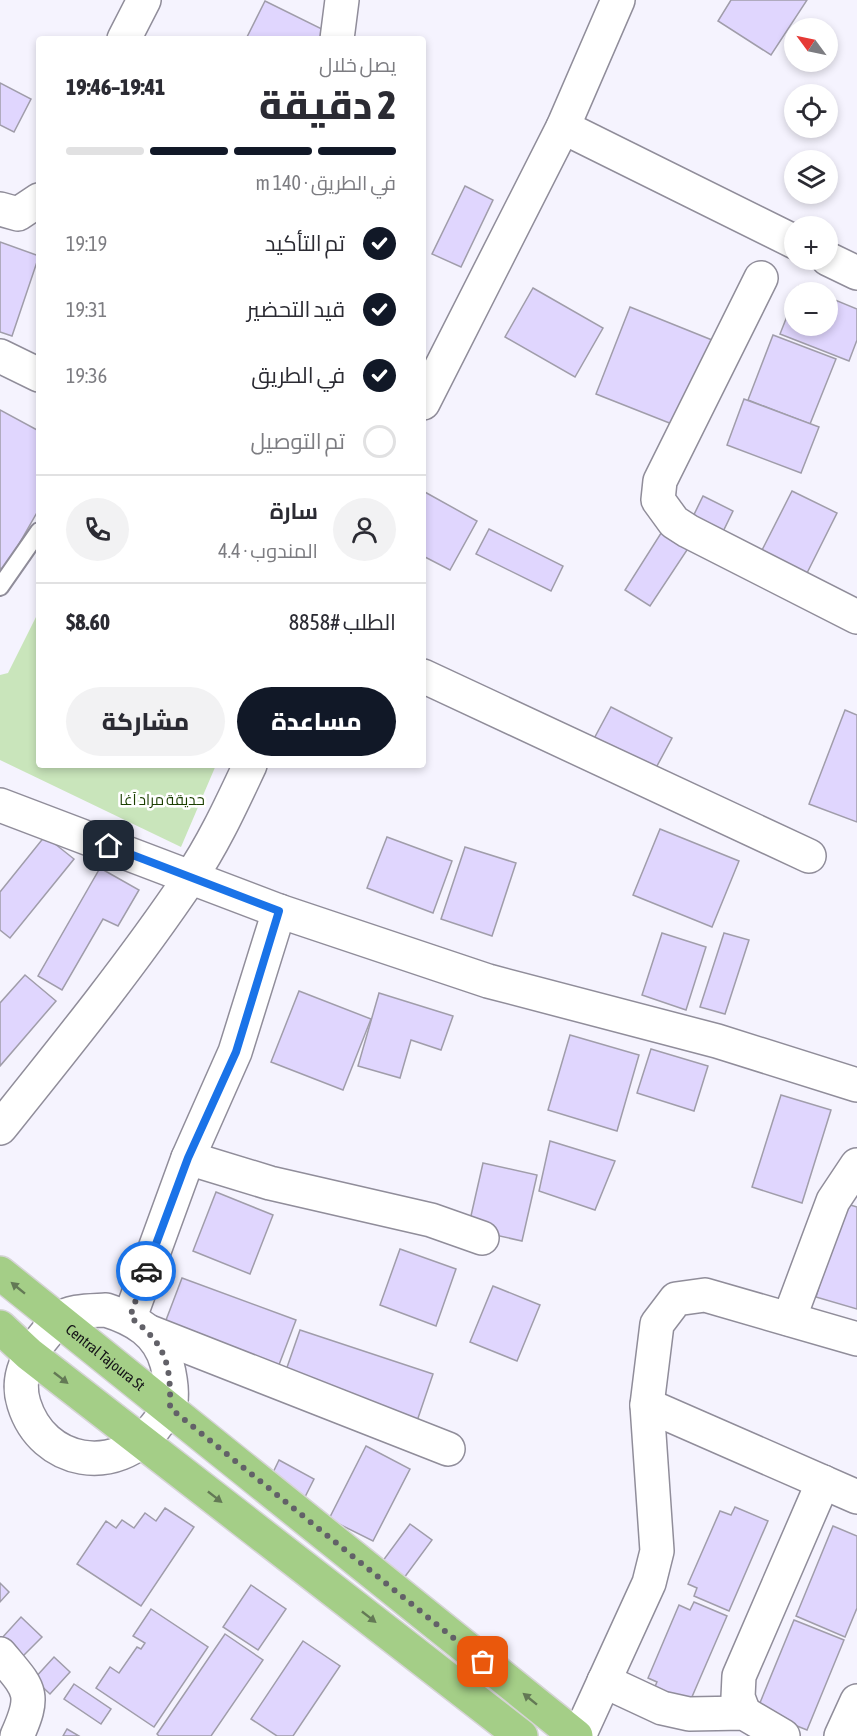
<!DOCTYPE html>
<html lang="ar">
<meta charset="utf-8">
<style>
body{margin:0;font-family:"Asap Condensed",Cairo,sans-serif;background:#f2f2f3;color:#2b2b33;direction:rtl;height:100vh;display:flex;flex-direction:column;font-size:22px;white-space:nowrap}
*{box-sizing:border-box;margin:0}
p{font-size:20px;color:#7c7c81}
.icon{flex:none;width:33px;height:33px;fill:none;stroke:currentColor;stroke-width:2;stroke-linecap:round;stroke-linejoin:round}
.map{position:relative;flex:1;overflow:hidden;direction:ltr}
.side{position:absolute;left:36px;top:36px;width:390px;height:732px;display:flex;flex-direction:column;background:#fff;border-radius:6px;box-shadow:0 3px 9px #0003;direction:rtl}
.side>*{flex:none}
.needle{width:39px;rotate:303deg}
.buttons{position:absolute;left:784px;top:18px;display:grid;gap:12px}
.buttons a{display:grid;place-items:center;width:54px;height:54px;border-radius:50%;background:#fff;box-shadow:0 3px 9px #0003;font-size:30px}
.pin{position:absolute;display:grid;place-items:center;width:51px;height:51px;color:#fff;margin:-26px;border-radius:12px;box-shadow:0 3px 9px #0006}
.courier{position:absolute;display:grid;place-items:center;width:60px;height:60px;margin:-30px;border:4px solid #1a73e8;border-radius:50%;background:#fff;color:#222;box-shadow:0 2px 8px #0007}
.overview em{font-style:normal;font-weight:800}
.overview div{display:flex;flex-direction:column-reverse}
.overview{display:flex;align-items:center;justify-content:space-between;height:102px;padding:0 30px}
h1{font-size:39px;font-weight:800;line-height:45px}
.bar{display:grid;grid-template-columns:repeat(4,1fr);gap:9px 6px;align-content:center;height:72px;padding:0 30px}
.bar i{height:8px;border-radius:4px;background:#e1e1e2}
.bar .on{background:#111827}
.bar p{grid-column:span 4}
.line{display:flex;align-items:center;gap:15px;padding:0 30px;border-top:2px solid #e1e1e2}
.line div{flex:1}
.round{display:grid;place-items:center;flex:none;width:63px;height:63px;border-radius:32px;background:#f2f2f3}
ol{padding:0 30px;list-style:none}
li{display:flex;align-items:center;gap:18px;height:66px}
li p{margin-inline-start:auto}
li .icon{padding:6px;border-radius:50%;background:#111827;color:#fff;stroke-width:4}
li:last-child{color:#7c7c81}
li i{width:33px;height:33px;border:3px solid #e1e1e2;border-radius:50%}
.action{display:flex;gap:12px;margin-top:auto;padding:12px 30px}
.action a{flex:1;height:69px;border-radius:36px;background:#111827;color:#fff;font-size:24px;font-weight:800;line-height:69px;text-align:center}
.action a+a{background:#f2f2f3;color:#2b2b33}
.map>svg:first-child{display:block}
</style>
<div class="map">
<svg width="857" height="1736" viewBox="0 0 857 1736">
<rect width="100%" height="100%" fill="#f5f3fe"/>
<polygon fill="#c9e5bb" points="39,611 39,765 216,765 181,847 0,760 0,675 8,673"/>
<g fill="#e0d6fe" stroke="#a09daa" stroke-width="1.5">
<polygon points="731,0 807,0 771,55 718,21"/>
<polygon points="265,1 330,33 327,39 246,39"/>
<polygon points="0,83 31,99 14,132 0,125"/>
<polygon points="465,186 493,200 461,267 432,254"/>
<polygon points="0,242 39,256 12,336 0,332"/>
<polygon points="799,286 816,292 796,292"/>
<polygon points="533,288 603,328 575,377 505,337"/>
<polygon points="795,296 795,326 828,326 828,297 857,309 857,340 849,361 780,334"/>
<polygon points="630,307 712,340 677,426 596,394"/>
<polygon points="773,335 836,359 810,424 748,400"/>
<polygon points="744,399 819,427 801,473 727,445"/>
<polygon points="0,410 39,431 39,509 4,570 0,568"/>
<polygon points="423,491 477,521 450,570 423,556"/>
<polygon points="792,491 837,513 800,587 755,564"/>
<polygon points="703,496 733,511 716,546 686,531"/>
<polygon points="489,529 563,566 551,591 476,554"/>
<polygon points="663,530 689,547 650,606 625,590"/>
<polygon points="611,707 672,738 650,779 589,748"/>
<polygon points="845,710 857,715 857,822 809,804"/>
<polygon points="660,829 739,861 712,927 633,895"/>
<polygon points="45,836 74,859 10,938 0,930 0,892"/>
<polygon points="387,837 452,861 433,913 367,888"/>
<polygon points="465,847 516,863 492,936 441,919"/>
<polygon points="100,868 139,890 118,926 103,919 62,990 38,976"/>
<polygon points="662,933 706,947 686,1010 642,995"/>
<polygon points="724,933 749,940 725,1014 700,1007"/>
<polygon points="25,975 56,1001 0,1066 0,1003"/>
<polygon points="299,991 371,1019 343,1090 271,1062"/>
<polygon points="379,993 453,1016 441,1050 411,1040 400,1078 358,1066"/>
<polygon points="570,1035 639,1055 617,1131 548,1110"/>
<polygon points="651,1049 708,1066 694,1111 637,1093"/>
<polygon points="781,1095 831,1110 802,1203 752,1187"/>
<polygon points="550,1141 615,1161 595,1210 539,1191"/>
<polygon points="483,1163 537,1175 522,1241 468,1229"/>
<polygon points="216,1192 273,1215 250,1274 193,1251"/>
<polygon points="844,1203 857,1207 857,1309 816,1297"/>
<polygon points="400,1249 456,1269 436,1326 380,1305"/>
<polygon points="182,1278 296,1320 277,1370 163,1328"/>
<polygon points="493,1286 540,1305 517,1361 470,1342"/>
<polygon points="300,1330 433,1374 417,1421 284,1376"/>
<polygon points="366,1446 410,1469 373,1541 329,1519"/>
<polygon points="279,1460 314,1479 304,1499 269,1481"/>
<polygon points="735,1507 768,1521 729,1611 694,1596 697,1588 688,1584 720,1511 731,1515"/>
<polygon points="165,1508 194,1527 141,1606 77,1564 106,1521 116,1528 122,1520 134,1528 145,1513 156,1521"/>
<polygon points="410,1524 432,1540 404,1578 382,1562"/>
<polygon points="833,1526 857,1536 857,1608 845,1637 796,1616"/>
<polygon points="0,1583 9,1592 0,1602"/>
<polygon points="251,1585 286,1609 258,1650 223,1627"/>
<polygon points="694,1602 727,1616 688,1706 653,1691 657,1682 648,1678 679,1605 690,1610"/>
<polygon points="151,1609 208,1647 154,1727 96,1688 110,1667 119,1673 137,1647 141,1649 145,1643 133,1636"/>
<polygon points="21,1617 42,1637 21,1658 1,1639"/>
<polygon points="794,1620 844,1640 807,1730 757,1710"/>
<polygon points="225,1634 263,1660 211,1736 159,1736 157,1734"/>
<polygon points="303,1641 340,1666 293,1736 277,1736 251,1719"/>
<polygon points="54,1657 70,1672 50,1694 34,1679"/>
<polygon points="74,1684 111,1709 101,1724 64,1699"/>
<polygon points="67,1729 79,1736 63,1736"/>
</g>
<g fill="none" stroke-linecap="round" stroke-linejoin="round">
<g stroke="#908d9a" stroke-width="20">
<polyline id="service" points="0,587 39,531"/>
</g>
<g stroke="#908d9a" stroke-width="36">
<g id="minor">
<polyline points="124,39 144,0"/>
<polyline points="337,39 342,0"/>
<polyline points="563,127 795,242"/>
<polyline points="0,209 18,214 39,200"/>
<polyline points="828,259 857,273"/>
<polyline points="761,278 660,481 658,500 674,522 688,531 857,617"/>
<polyline points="0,356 39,375"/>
<polyline points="423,403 563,127 618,0"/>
<polyline points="423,676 809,856"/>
<path d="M0,1128C65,1047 132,964 190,878C214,843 232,803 250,765"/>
<polyline points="188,1158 270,1183 431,1220 482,1238"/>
<path d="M106,1310C135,1319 159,1333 167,1364C170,1376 174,1397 169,1409C166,1415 159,1421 155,1427C116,1477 43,1465 24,1404C15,1376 29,1354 46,1334C49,1330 53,1323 57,1320C71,1310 90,1311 106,1310Z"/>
<polyline points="130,1317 188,1158 235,1052 279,911"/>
<polyline points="789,1319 833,1201 857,1165"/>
<polyline points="150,1332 448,1449"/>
<polyline points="647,1405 857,1497"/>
<path d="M0,1654C29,1689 37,1692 17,1736"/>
<polyline points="604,1681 662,1708 689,1714 744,1713 783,1736"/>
<polyline points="744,1713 738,1697 739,1676 823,1482"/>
<polyline points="579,1736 649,1583 657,1551 647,1405 657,1324 676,1299 705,1295 857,1339"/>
<polyline points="841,1736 857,1701"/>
</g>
</g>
<g stroke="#908d9a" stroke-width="36">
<polyline id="tertiary" points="0,805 279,911 488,981 717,1041 857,1085"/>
</g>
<g stroke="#d5d4d5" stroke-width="36">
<g id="primary">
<path id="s1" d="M0,1273L576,1736"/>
<polyline points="0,1327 29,1354 521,1736"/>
</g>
</g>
<use href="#service" stroke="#fff" stroke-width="16"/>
<use href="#minor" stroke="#fff" stroke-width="33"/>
<use href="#tertiary" stroke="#fff" stroke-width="33"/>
<use href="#primary" stroke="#a4ce87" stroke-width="33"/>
</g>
<defs><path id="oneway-solid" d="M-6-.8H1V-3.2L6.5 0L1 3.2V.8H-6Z" transform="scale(1.5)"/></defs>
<g fill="#637955">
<use href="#oneway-solid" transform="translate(18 1288) rotate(-141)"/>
<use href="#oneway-solid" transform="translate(61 1378) rotate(38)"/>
<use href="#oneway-solid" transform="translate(215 1497) rotate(38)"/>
<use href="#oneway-solid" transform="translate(369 1617) rotate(38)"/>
<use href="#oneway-solid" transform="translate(530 1699) rotate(-141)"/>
</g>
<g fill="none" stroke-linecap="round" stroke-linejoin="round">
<path stroke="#626168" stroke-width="6" stroke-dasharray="0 10.8" d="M146,1271L130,1317C166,1344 171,1364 170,1408L483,1662"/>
<polyline stroke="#1a73e8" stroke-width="8" points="109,846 279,911 236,1052 188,1158 146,1271"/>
</g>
<g text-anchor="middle" stroke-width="5" stroke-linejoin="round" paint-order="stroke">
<g font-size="15" fill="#1b3f00" stroke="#fff">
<text x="162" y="805">حديقة مراد آغا</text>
</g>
<g font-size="15" fill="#131217" stroke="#fff">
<text dy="5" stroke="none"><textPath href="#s1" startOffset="135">Central Tajoura St</textPath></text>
</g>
</g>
</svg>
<div class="buttons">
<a><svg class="needle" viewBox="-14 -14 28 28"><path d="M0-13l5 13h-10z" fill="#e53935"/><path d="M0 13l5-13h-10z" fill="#7c7c81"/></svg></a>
<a><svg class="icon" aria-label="locate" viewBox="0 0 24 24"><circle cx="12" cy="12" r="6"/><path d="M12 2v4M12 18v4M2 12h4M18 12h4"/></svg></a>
<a><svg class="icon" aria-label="layers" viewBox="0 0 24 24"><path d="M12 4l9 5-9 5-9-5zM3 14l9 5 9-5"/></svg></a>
<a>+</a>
<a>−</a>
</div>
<div class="pin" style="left:483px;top:1662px;background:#ea580c"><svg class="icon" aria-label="bag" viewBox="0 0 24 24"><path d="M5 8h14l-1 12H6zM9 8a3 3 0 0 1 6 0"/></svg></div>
<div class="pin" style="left:109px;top:846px;background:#1f2937"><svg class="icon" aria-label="home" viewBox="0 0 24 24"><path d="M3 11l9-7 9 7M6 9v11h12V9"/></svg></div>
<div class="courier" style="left:146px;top:1271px"><svg class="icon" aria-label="car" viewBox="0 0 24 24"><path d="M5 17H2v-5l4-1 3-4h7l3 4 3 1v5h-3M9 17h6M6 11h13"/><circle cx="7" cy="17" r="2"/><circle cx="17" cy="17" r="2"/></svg></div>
<section class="side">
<div class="overview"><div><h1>2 دقيقة</h1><p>يصل خلال</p></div><em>19:41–19:46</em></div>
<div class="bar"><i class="on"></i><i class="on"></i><i class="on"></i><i></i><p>في الطريق · 140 m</p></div>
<ol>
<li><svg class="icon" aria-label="check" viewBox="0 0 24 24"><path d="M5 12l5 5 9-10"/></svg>تم التأكيد<p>19:19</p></li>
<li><svg class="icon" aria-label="check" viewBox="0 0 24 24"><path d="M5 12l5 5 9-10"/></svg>قيد التحضير<p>19:31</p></li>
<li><svg class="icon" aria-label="check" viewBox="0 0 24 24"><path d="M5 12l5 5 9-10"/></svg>في الطريق<p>19:36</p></li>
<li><i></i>تم التوصيل</li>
</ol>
<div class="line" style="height:108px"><a class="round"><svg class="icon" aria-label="person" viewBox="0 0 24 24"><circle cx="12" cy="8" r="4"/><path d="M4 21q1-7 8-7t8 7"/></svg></a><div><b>سارة</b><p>المندوب · 4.4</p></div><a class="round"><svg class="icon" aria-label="phone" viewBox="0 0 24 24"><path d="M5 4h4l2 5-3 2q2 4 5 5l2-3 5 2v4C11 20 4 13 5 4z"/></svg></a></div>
<div class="line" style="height:78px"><div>الطلب #8858</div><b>$8.60</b></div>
<div class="action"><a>مساعدة</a><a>مشاركة</a></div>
</section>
</div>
